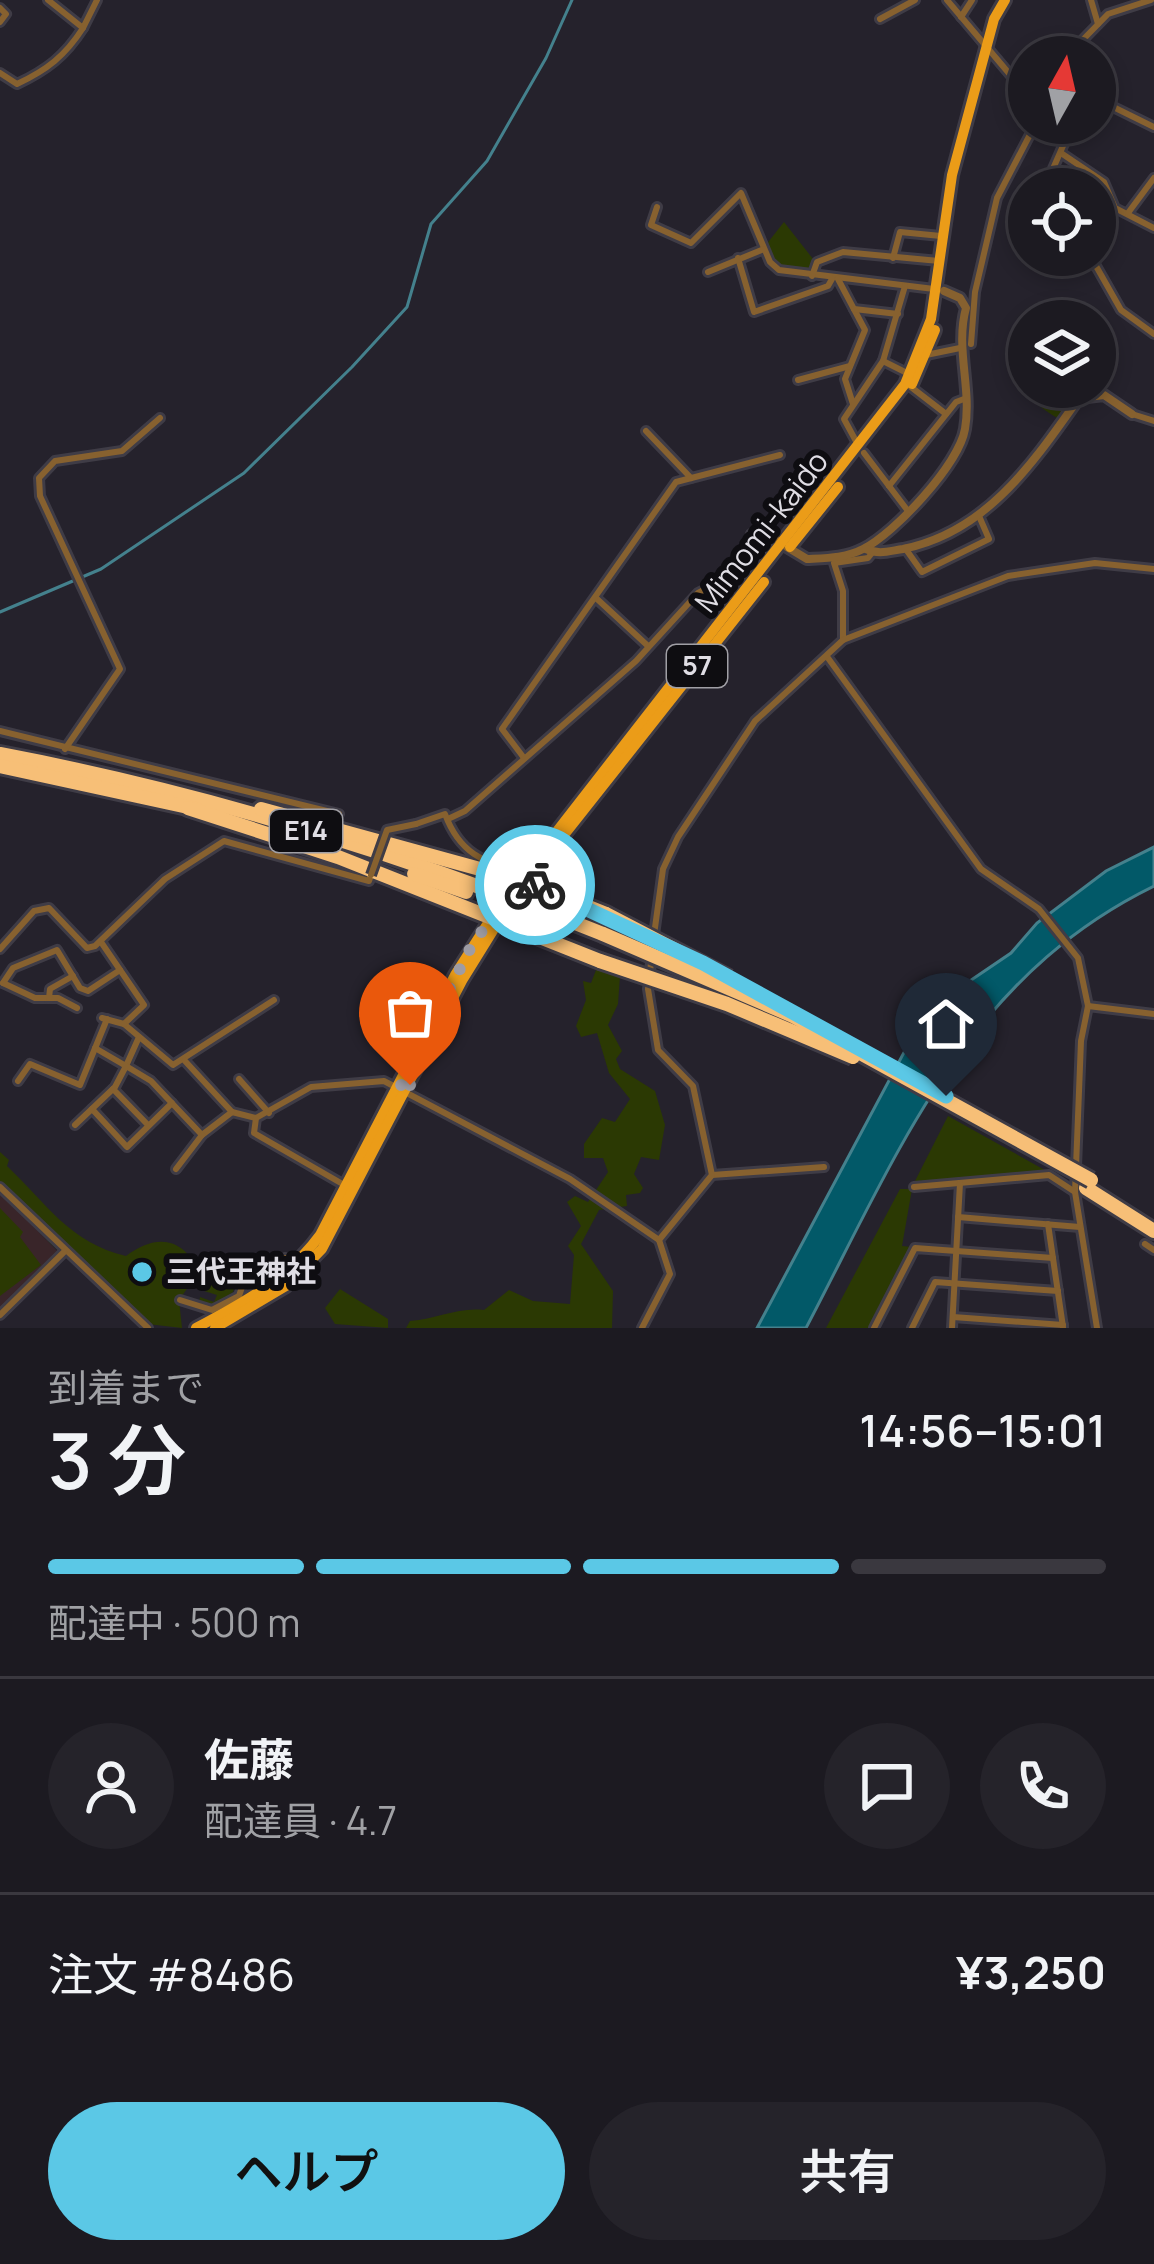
<!DOCTYPE html>
<html lang="ja">
<meta charset="utf-8">
<style>
body{margin:0;font-family:Manrope,"Noto Sans JP",sans-serif;background:#25232a;color:#f1f3f6;height:100vh;display:flex;flex-direction:column;font-size:45px;white-space:nowrap}
*{box-sizing:border-box;margin:0}
p{font-size:39px;color:#a0a1a5}
.icon{flex:none;width:66px;height:66px;fill:none;stroke:currentColor;stroke-width:2;stroke-linecap:round;stroke-linejoin:round}
.map{position:relative;height:1328px;overflow:hidden}
.details{display:flex;flex-direction:column;background:#1c1a21;flex:1}
.details>*{flex:none}
.needle{width:78px;rotate:8deg}
.controls{position:absolute;left:1008px;top:36px;display:grid;gap:24px}
.controls a{display:grid;place-items:center;width:108px;height:108px;border-radius:50%;background:#1c1a21;box-shadow:0 6px 18px #0003,0 0 0 3px #3a383f;font-size:60px}
.pin{position:absolute;display:grid;place-items:center;width:102px;height:102px;color:#fff;margin:-123px -51px;border-radius:50% 50% 50% 0;rotate:-45deg;box-shadow:0 0 12px #0007}
.pin .icon{rotate:45deg}
.courier{position:absolute;display:grid;place-items:center;width:120px;height:120px;margin:-60px;border:9px solid #5bc8e6;border-radius:50%;background:#fff;color:#222;box-shadow:0 3px 15px #0007}
.overview em{font-style:normal;font-weight:600}
.overview div{display:flex;flex-direction:column-reverse}
.overview{display:flex;align-items:center;justify-content:space-between;height:204px;padding:0 48px}
h1{font-size:78px;font-weight:600;line-height:90px}
.bar{display:grid;grid-template-columns:repeat(4,1fr);gap:18px 12px;align-content:center;height:144px;padding:0 48px}
.bar i{height:15px;border-radius:9px;background:#3a383f}
.bar .selected{background:#5bc8e6}
.bar p{grid-column:span 4}
.line{display:flex;align-items:center;gap:30px;padding:0 48px;border-top:3px solid #3a383f}
.line div{flex:1}
.round{display:grid;place-items:center;flex:none;width:126px;height:126px;border-radius:63px;background:#25232a}
.primary-button{display:flex;gap:24px;margin-top:auto;padding:24px 48px}
.primary-button a{flex:1;height:138px;border-radius:72px;background:#5bc8e6;color:#111;font-size:48px;font-weight:600;line-height:138px;text-align:center}
.primary-button a+a{background:#25232a;color:#f1f3f6}
.map>svg:first-child{display:block}
</style>
<div class="map">
<svg width="1154" height="1328" viewBox="0 0 1154 1328">
<rect width="100%" height="100%" fill="#25222c"/>
<polygon fill="#392529" points="0,1192 59,1253 0,1313"/>
<g fill="#2b3903">
<polygon points="784,222 813,259 807,271 779,267 765,246"/>
<path d="M1029,323V387H1077L1061,420C1032,405 1015,384 1010,351Z"/>
<path d="M598,965L620,976L618,1004L608,1025L622,1051L616,1059L620,1069L655,1091L665,1125L659,1160L641,1157L634,1174L643,1188L640,1193L626,1195L627,1206L599,1210L581,1244L613,1291L612,1328H406L410,1321C437,1319 458,1307 484,1310L509,1290L533,1301L570,1304L574,1255L568,1246L581,1226L567,1202L575,1196L588,1202L608,1172L603,1158H584V1144L602,1118L615,1122L630,1099L609,1073L597,1033L581,1037L576,1026L586,1000L583,981L591,983Z"/>
<polygon points="948,1116 1050,1173 914,1183"/>
<path d="M0,1152L9,1160L7,1166C47,1204 70,1243 126,1256C163,1228 190,1244 202,1280L209,1272L237,1277L233,1292L212,1306L199,1303L200,1297L214,1302L217,1295L198,1289L194,1279L179,1300L182,1328L139,1323L50,1243L0,1186Z"/>
<polygon points="900,1189 912,1189 902,1246 912,1247 870,1328 826,1328"/>
<polygon points="0,1208 23,1232 20,1237 41,1265 0,1296"/>
<polygon points="340,1289 388,1319 388,1328 335,1324 325,1308"/>
</g>
<path fill="#025968" stroke="#44818d" stroke-width="3" d="M1154,847V886C966,978 899,1151 806,1328H757L909,1043L949,995L1011,953L1037,923L1106,871Z"/>
<g fill="none" stroke-linecap="round" stroke-linejoin="round">
<polyline stroke="#44818d" stroke-width="3" points="0,612 101,569 244,473 352,367 407,307 431,224 487,161 546,58 572,0"/>
<g stroke="#3f3c46" stroke-width="12">
<g id="minor">
<polyline points="48,0 83,28 97,0"/>
<polyline points="947,0 1029,97"/>
<polyline points="1091,0 1098,24"/>
<polyline points="0,8 6,14 0,22"/>
<polyline points="961,17 972,0"/>
<polyline points="880,19 915,0"/>
<polyline points="1066,57 1108,14 1151,0"/>
<path d="M0,73L17,84C47,70 65,56 83,28"/>
<polyline points="1017,84 1029,71"/>
<polyline points="1095,98 1154,127"/>
<polyline points="1066,139 1077,123"/>
<polyline points="1061,153 1104,182 1115,208 1154,228"/>
<polyline points="1053,189 1052,171 1066,139 1055,123"/>
<polyline points="657,207 651,225 691,243 741,193 770,262 779,270 934,289"/>
<polyline points="1128,213 1154,178"/>
<polyline points="1072,255 1096,266 1121,310 1154,334"/>
<polyline points="738,258 754,312 828,286 832,279"/>
<polyline points="893,258 900,232 941,236"/>
<polyline points="708,272 764,249"/>
<polyline points="812,276 817,262 843,252 939,261"/>
<polyline points="838,279 865,330 845,379 853,404"/>
<polyline points="854,309 898,314"/>
<polyline points="971,344 975,292 997,198 1036,123"/>
<polyline points="926,355 960,348"/>
<polyline points="883,361 909,374"/>
<polyline points="798,380 850,366"/>
<polyline points="911,387 946,414"/>
<polyline points="1132,414 1154,421"/>
<polyline points="646,431 691,478"/>
<polyline points="857,443 844,419 883,361 905,286"/>
<polyline points="864,453 908,511"/>
<polyline points="889,486 956,402 964,399"/>
<polyline points="905,548 922,572 989,539 979,516"/>
<polyline points="596,598 648,646"/>
<polyline points="843,640 843,591 834,563 868,558 872,553"/>
<polyline points="828,658 981,869 1039,909 1078,958 1088,1006 1081,1041 1075,1192 1097,1328"/>
<polyline points="0,731 339,814"/>
<polyline points="65,749 120,669 40,496 39,478 55,461 122,451 160,418"/>
<polyline points="524,758 502,729 676,482 780,455"/>
<polyline points="448,819 465,811 636,661 698,593 746,568 751,534 765,530 781,542"/>
<path d="M416,824L445,814C459,852 482,863 524,873"/>
<polyline points="654,935 663,869 678,837 755,721 843,640 1008,576 1095,563 1154,569"/>
<polyline points="101,942 144,1005 124,1024 173,1065 274,1000"/>
<polyline points="0,949 34,911 49,908 87,948 95,946 165,879 224,841 369,881 371,875"/>
<polyline points="3,983 13,968 57,950 80,988 88,991 120,970"/>
<polyline points="3,983 35,998 58,998 77,1008"/>
<polyline points="377,997 421,1035"/>
<polyline points="49,998 50,989 73,976"/>
<polyline points="1088,1006 1154,1014"/>
<polyline points="102,1018 124,1024"/>
<polyline points="95,1048 126,1066 139,1037"/>
<polyline points="185,1061 232,1112 256,1118"/>
<polyline points="239,1079 269,1113"/>
<polyline points="18,1081 30,1064 80,1085 107,1019"/>
<polyline points="113,1089 148,1125"/>
<polyline points="92,1109 127,1147 172,1103"/>
<polyline points="75,1125 115,1087 126,1066 151,1081 202,1135 232,1112"/>
<polyline points="176,1169 202,1135"/>
<polyline points="712,1175 824,1167"/>
<polyline points="346,1186 254,1133 256,1118 311,1087 384,1081 570,1179 659,1240"/>
<polyline points="0,1187 148,1328"/>
<polyline points="914,1187 1049,1175 1075,1192"/>
<polyline points="958,1217 1080,1227"/>
<polyline points="1048,1224 1063,1327"/>
<polyline points="1145,1244 1154,1250"/>
<polyline points="180,1300 212,1310 239,1296 245,1278 272,1270 285,1258 295,1261"/>
<polyline points="0,1315 64,1252"/>
<polyline points="953,1317 1063,1325"/>
<polyline points="642,1328 670,1274 659,1240 712,1175 693,1086 658,1050 648,989 652,954"/>
<polyline points="874,1328 915,1248 1053,1258"/>
<polyline points="912,1328 935,1282 1058,1291"/>
<polyline points="952,1328 960,1183"/>
</g>
</g>
<g stroke="#3f3c46" stroke-width="14">
<g id="tertiary">
<path d="M787,547L807,559C826,558 846,558 863,549C895,533 959,464 965,429C972,388 955,348 966,308L960,298L944,291"/>
<path d="M866,549C879,555 889,551 903,549C987,532 1033,463 1079,398L1104,395L1132,414"/>
</g>
</g>
<g stroke="#3f3c46" stroke-width="16">
<g id="primary">
<polyline points="912,384 935,330"/>
<polyline points="790,547 838,487"/>
<polyline points="515,885 905,384 931,319 952,175 994,19 1005,0"/>
<polyline points="523,887 764,582"/>
<path d="M196,1328C243,1303 288,1279 320,1235L455,975L495,912"/>
<polyline points="215,1328 286,1286 322,1249 463,979 502,916"/>
</g>
</g>
<g stroke="#3f3c46" stroke-width="20">
<g id="motorway">
<path d="M0,754C206,793 409,856 603,934"/>
<polyline points="0,766 197,809"/>
<polyline points="188,808 338,857 600,961"/>
<polyline points="261,809 527,882 606,914"/>
<polyline points="414,874 466,892"/>
<polyline points="1086,1188 1154,1231"/>
</g>
</g>
<use href="#minor" stroke="#87612f" stroke-width="6"/>
<use href="#tertiary" stroke="#87612f" stroke-width="8"/>
<use href="#primary" stroke="#eb9c18" stroke-width="10"/>
<use href="#motorway" stroke="#f7bf77" stroke-width="14"/>
<g stroke="#3f3c46" stroke-width="12" stroke-linecap="butt">
<polyline id="minor-bridge" points="371,875 387,830 416,824"/>
</g>
<g stroke="#3f3c46" stroke-width="16" stroke-linecap="butt">
<g id="primary-bridge">
<polyline points="495,912 512,889"/>
<polyline points="503,915 520,892"/>
</g>
</g>
<g stroke="#3f3c46" stroke-width="20" stroke-linecap="butt">
<g id="motorway-bridge">
<polyline points="606,914 729,978"/>
<polyline points="603,934 793,1016 1091,1180"/>
<polyline points="600,961 727,1004 853,1057"/>
</g>
</g>
<use href="#minor-bridge" stroke="#87612f" stroke-width="6"/>
<use href="#primary-bridge" stroke="#eb9c18" stroke-width="10"/>
<use href="#motorway-bridge" stroke="#f7bf77" stroke-width="14"/>
</g>
<g fill="none" stroke-linecap="round" stroke-linejoin="round">
<polyline stroke="#9e9ca4" stroke-width="12" stroke-dasharray="0 21.6" points="410,1085 406,1093 399,1089 471,947 518,880 535,885"/>
<polyline stroke="#5bc8e6" stroke-width="15" points="535,885 703,963 946,1096"/>
</g>
<circle fill="#5bc8e6" stroke="#0e0d11" stroke-width="4.5" cx="142" cy="1272" r="12"/>
<g text-anchor="middle" stroke-width="12" stroke-linejoin="round" paint-order="stroke">
<g fill="#0e0d11" stroke="#a09fa5" stroke-width="3">
<rect x="667" y="645" width="60" height="42" rx="9"/>
<rect x="270" y="810" width="72" height="42" rx="9"/>
</g>
<g font-size="27" font-weight="bold" fill="#dfdde4">
<text x="697" y="675">57</text>
<text x="306" y="840">E14</text>
</g>
<g font-size="30" fill="#dfdde4" stroke="#0e0d11">
<text transform="translate(762 532) rotate(-52)" y="10">Mimomi-kaido</text>
</g>
<g font-size="30" font-weight="bold" fill="#dfdde4" stroke="#0e0d11" text-anchor="start">
<text x="166" y="1282">三代王神社</text>
</g>
</g>
</svg>
<div class="controls">
<a><svg class="needle" viewBox="-14 -14 28 28"><path d="M0-13l5 13h-10z" fill="#e53935"/><path d="M0 13l5-13h-10z" fill="#a0a1a5"/></svg></a>
<a><svg class="icon" aria-label="locate" viewBox="0 0 24 24"><circle cx="12" cy="12" r="6"/><path d="M12 2v4M12 18v4M2 12h4M18 12h4"/></svg></a>
<a><svg class="icon" aria-label="layers" viewBox="0 0 24 24"><path d="M12 4l9 5-9 5-9-5zM3 14l9 5 9-5"/></svg></a>
</div>
<div class="pin" style="left:410px;top:1085px;background:#ea580c"><svg class="icon" aria-label="bag" viewBox="0 0 24 24"><path d="M5 8h14l-1 12H6zM9 8a3 3 0 0 1 6 0"/></svg></div>
<div class="pin" style="left:946px;top:1096px;background:#1f2937"><svg class="icon" aria-label="home" viewBox="0 0 24 24"><path d="M3 11l9-7 9 7M6 9v11h12V9"/></svg></div>
<div class="courier" style="left:535px;top:885px"><svg class="icon" aria-label="bike" viewBox="0 0 24 24"><circle cx="6" cy="16" r="4"/><circle cx="18" cy="16" r="4"/><path d="M6 16l4-8h5l3 8M10 8l3 8H6M13 5h3"/></svg></div>
</div>
<section class="details">
<div class="overview"><div><h1>3 分</h1><p>到着まで</p></div><em>14:56–15:01</em></div>
<div class="bar"><i class="selected"></i><i class="selected"></i><i class="selected"></i><i></i><p>配達中 · 500 m</p></div>
<div class="line" style="height:216px"><a class="round"><svg class="icon" aria-label="person" viewBox="0 0 24 24"><circle cx="12" cy="8" r="4"/><path d="M4 21q1-7 8-7t8 7"/></svg></a><div><b>佐藤</b><p>配達員 · 4.7</p></div><a class="round"><svg class="icon" aria-label="chat" viewBox="0 0 24 24"><path d="M4 5h16v11H9l-5 4z"/></svg></a><a class="round"><svg class="icon" aria-label="phone" viewBox="0 0 24 24"><path d="M5 4h4l2 5-3 2q2 4 5 5l2-3 5 2v4C11 20 4 13 5 4z"/></svg></a></div>
<div class="line" style="height:156px"><div>注文 #8486</div><b>¥3,250</b></div>
<div class="primary-button"><a>ヘルプ</a><a>共有</a></div>
</section>
